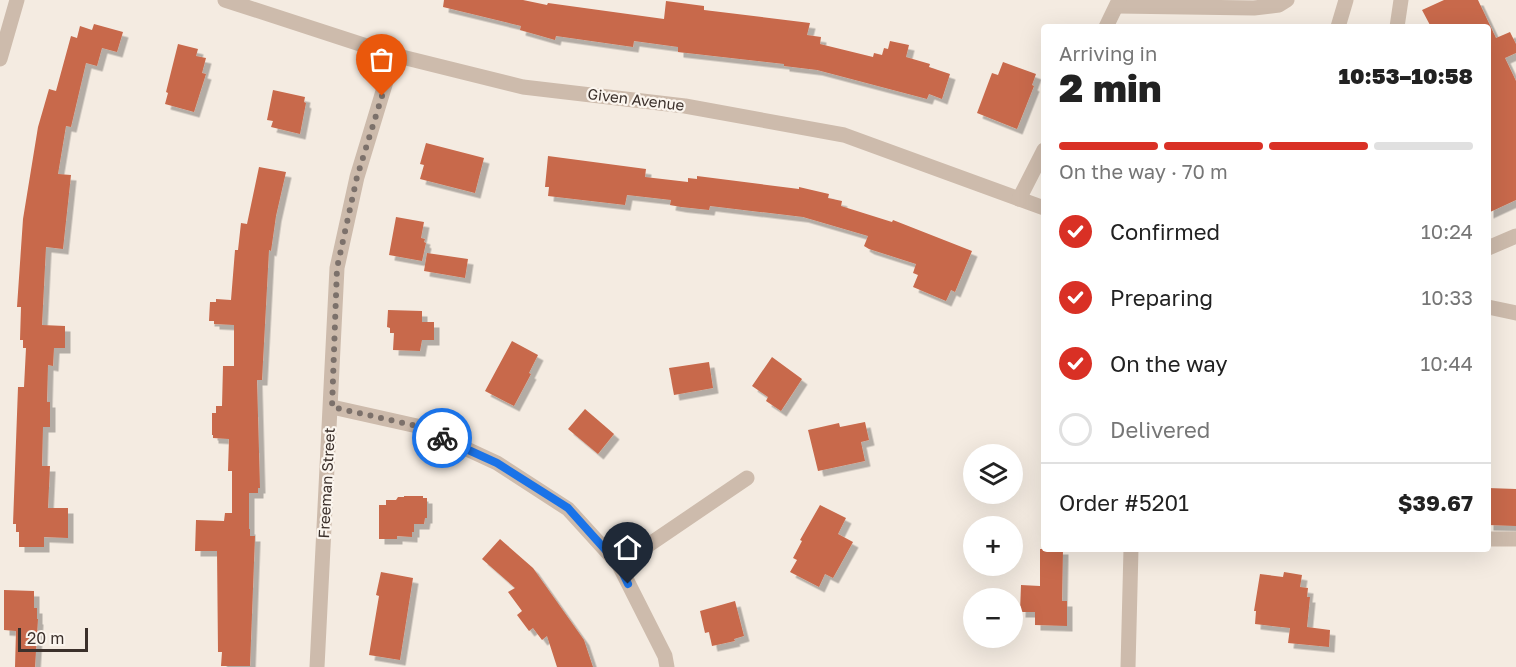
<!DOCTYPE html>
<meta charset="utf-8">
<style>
body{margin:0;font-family:"Golos Text",sans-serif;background:#f2f2f2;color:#222;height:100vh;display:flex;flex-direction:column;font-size:22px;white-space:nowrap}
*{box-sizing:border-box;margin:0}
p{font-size:20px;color:#767676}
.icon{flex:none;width:33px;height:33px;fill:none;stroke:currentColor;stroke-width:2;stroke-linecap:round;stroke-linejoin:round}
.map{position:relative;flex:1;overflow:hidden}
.sheet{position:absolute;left:1041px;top:24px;width:450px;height:528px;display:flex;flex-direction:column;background:#fff;border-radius:6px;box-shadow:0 6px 24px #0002}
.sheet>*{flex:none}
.buttons{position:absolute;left:963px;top:444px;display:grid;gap:12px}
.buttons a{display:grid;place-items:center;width:60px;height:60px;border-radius:50%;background:#fff;box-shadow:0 6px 24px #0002;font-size:30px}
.scale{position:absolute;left:18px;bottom:15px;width:70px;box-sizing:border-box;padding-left:6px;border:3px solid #3b302b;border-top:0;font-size:16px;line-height:21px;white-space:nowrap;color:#3b302b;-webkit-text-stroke:4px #fbf5ee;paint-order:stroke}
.pin{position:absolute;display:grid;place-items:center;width:51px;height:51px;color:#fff;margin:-62px -26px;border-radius:50% 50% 50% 0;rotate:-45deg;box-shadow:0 0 6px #0007}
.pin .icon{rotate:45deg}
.courier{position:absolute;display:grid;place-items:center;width:60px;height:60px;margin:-30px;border:4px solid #1a73e8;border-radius:50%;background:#fff;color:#222;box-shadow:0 2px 8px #0007}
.summary em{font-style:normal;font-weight:800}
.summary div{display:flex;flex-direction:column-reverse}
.summary{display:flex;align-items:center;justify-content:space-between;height:102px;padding:0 18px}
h1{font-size:39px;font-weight:800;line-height:45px}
.bar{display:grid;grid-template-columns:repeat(4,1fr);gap:9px 6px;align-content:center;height:72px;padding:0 18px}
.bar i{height:8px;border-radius:4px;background:#e0e0e0}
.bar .current{background:#d93025}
.bar p{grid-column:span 4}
.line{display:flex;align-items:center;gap:15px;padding:0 18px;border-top:2px solid #e0e0e0}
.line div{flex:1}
ol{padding:0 18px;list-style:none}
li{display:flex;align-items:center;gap:18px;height:66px}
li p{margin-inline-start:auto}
li .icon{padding:6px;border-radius:50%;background:#d93025;color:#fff;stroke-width:4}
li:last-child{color:#767676}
li i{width:33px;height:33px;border:3px solid #e0e0e0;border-radius:50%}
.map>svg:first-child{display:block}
</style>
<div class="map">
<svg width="1516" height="667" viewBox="0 0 1516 667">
<defs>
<filter id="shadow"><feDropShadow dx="5.5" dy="5.5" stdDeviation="0" flood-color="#0004"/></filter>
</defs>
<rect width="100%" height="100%" fill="#f4ebe1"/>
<g fill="#c8694b" filter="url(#shadow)">
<polygon points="444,0 523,0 547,5 548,3 664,19 666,1 704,6 704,10 810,23 807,35 821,37 820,44 873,57 874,53 882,55 884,48 888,49 890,41 909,45 906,57 930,64 929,67 950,74 942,99 929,94 927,99 817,70 784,66 784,64 678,52 678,47 634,41 633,47 556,36 555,40 520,30 521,26 443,7"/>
<polygon points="1444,0 1478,0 1496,38 1510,32 1516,44 1516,53 1505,58 1516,81 1516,200 1488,213 1488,27 1431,27 1422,10"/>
<polygon points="94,24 123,32 117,52 102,48 97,66 86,63 71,127 66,126 58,174 71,175 63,249 46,247 42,325 65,326 65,348 54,348 53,366 48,365 47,402 50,402 50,427 43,427 42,466 50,466 48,508 68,508 68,538 44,537 44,547 19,547 19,532 16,532 16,524 13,524 18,387 24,387 26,348 23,348 23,340 20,340 21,307 17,307 23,219 38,127 49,89 56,91 71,36 77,38 80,26 92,30"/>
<polygon points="178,44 198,49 196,56 206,58 202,73 206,74 194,112 165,104 168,93 166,92"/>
<polygon points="1003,62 1036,74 1032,85 1034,86 1017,129 977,113 992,73 998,75"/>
<polygon points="273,90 305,97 304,102 306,103 300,134 271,127 273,121 267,120"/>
<polygon points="426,143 484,158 475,193 420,179 424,165 420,164"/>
<polygon points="548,156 646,169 645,177 688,182 688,178 697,179 697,176 799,189 799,187 829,194 828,198 842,201 841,206 892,222 893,220 972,251 955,292 951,290 946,301 913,287 918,275 913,273 916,264 869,249 864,246 868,236 803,217 710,206 709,210 681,207 670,205 671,200 627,195 625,205 548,196 549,187 545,187"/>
<polygon points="259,167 286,172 276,216 271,251 269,250 262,380 257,380 260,488 258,488 258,493 249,493 249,529 250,529 250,536 255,536 250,666 221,666 222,652 218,652 217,551 195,551 196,520 224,521 225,513 232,513 232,471 228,471 229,439 213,438 213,435 212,435 212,413 216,413 216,406 222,406 223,366 234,366 234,325 214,324 214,321 209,321 210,302 216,302 216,299 231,300 235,250 238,250 241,223 247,224"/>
<polygon points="396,217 424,222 421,238 425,239 424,242 426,243 422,261 389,255"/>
<polygon points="427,253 468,259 465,278 424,271"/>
<polygon points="388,310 422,311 422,322 434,322 434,340 422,340 420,351 393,350 394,333 390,333 390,328 387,327"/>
<polygon points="512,341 538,355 529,373 531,374 514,406 485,391"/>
<polygon points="772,357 802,379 781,411 766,401 768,397 752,386"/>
<polygon points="709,362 713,388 674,395 669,368"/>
<polygon points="585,409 614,434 598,454 568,429"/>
<polygon points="865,422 869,440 861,442 865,461 818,471 808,430 839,423 840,427"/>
<polygon points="1488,488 1516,489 1516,526 1488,525"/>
<polygon points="404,496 423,496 423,498 427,498 427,518 425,518 424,524 414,524 414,532 412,532 412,537 397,536 397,539 379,539 379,505 386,505 386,500 396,500 398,497 404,497"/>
<polygon points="820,505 846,518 838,534 853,542 833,578 825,574 819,587 790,572 797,560 793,558 802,541 800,540"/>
<polygon points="500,539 533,568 584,640 593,667 557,667 547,636 542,640 533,628 529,631 517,615 522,611 508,592 515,588 482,559"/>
<polygon points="1040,549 1063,549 1062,601 1067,601 1067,626 1035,625 1035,612 1020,612 1021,585 1040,586"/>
<polygon points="381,572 413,578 400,660 369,655 379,596 376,595"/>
<polygon points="1284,572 1302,575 1300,587 1308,588 1307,597 1310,597 1307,627 1330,630 1329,647 1288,643 1290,628 1255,624 1256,611 1254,611 1260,574 1283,577"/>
<polygon points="4,590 34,591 34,608 37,608 37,619 38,619 35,667 15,667 16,631 4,630"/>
<polygon points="735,601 744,636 734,639 735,641 712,646 709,632 705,633 700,611"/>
</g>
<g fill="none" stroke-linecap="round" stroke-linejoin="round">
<g stroke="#cdbbac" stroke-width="15">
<polyline points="225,0 394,55 523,87 685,106 844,135 1044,208"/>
<polyline points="1117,6 1254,8 1279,5 1287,0"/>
<polyline points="1106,27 1119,0"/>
<polyline points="1338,27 1346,0"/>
<polyline points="1397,27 1401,0"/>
<polyline points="0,59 17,0"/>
<polyline points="1019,199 1044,150"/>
<polyline points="1488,248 1516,236"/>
<polyline points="1488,307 1516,313"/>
<polyline points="332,407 417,426 497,463 568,509 619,565 665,656 667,667"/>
<polyline points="1488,539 1516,539"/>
<polyline points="619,565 747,478"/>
<polyline points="317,667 337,268 357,177 394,55"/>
<polyline points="1128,667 1131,549"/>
</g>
</g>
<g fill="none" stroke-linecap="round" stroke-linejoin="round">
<polyline stroke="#7c716b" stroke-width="6" stroke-dasharray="0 10.8" points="382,96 357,177 337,268 332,407 417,426 442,438"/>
<polyline stroke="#1a73e8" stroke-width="8" points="442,438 497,463 568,508 619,565 628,584"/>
</g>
<g text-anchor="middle" stroke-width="4.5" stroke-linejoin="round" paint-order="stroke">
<g font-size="15" fill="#3b302b" stroke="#fbf5ee">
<text transform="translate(636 100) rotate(7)" y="5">Given Avenue</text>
<text transform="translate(327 483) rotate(-87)" y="5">Freeman Street</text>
</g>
</g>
</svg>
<div class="buttons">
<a><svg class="icon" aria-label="layers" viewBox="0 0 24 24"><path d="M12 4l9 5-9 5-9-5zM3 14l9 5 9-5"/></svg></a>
<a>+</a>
<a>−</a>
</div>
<div class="scale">20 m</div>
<div class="pin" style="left:382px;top:96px;background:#ea580c"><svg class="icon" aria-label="bag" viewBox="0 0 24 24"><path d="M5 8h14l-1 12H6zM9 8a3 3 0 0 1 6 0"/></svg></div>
<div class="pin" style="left:628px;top:584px;background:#1f2937"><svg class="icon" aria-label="home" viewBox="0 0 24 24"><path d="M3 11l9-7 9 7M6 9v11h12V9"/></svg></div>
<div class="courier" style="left:442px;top:438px"><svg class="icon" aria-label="bike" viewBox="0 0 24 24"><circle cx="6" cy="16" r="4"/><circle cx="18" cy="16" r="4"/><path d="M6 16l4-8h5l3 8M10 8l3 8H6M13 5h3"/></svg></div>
<section class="sheet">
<div class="summary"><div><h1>2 min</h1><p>Arriving in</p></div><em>10:53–10:58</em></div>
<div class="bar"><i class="current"></i><i class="current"></i><i class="current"></i><i></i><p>On the way · 70 m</p></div>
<ol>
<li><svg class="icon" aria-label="check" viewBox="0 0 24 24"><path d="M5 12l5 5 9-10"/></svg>Confirmed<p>10:24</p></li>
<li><svg class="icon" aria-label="check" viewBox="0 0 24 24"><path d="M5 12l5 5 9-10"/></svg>Preparing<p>10:33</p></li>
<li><svg class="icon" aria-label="check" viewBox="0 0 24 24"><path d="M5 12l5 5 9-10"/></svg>On the way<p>10:44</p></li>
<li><i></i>Delivered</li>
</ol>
<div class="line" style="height:78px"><div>Order #5201</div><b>$39.67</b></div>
</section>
</div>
